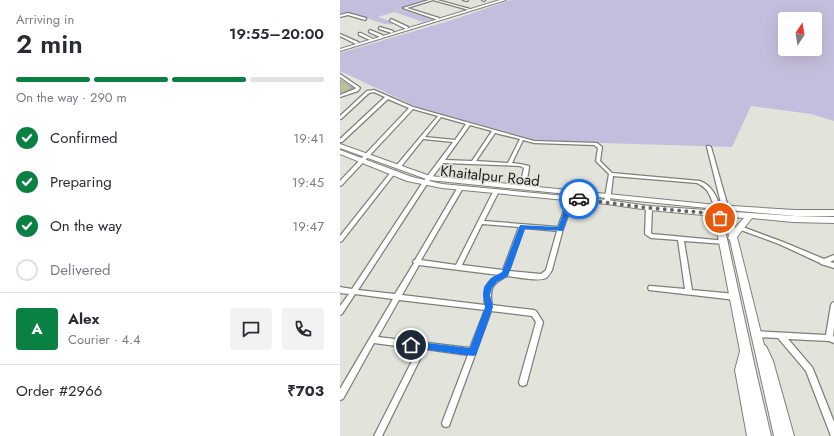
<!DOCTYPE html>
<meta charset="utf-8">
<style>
body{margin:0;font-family:Jost,sans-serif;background:#f2f2f3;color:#2b2b33;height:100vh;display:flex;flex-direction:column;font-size:15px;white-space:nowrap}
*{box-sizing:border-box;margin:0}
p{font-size:13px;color:#7c7c81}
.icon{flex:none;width:22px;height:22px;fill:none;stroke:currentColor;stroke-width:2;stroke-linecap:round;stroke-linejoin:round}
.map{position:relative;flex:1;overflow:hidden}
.sheet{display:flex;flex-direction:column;background:#fff;width:340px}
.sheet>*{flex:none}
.needle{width:26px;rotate:12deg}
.tools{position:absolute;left:438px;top:12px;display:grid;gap:8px}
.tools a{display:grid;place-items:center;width:44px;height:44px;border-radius:4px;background:#fff;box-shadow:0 4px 16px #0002;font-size:20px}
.pin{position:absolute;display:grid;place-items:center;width:34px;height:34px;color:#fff;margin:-17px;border:2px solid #fff;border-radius:50%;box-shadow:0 1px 4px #0007}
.courier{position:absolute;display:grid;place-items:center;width:40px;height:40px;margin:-20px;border:3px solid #1a73e8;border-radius:50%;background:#fff;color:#222;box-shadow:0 1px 5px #0007}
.headline em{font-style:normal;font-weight:600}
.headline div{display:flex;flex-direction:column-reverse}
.headline{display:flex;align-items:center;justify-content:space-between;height:68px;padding:0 16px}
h1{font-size:26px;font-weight:600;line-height:30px}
.bar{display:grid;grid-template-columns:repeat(4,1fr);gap:6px 4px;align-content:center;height:48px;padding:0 16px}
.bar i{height:5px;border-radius:3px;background:#e1e1e2}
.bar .current{background:#0b8043}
.bar p{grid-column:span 4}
.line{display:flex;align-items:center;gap:10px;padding:0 16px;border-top:1px solid #e1e1e2}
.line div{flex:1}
.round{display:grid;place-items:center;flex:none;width:42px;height:42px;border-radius:4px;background:#f2f2f3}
ol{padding:0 16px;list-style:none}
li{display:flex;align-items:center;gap:12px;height:44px}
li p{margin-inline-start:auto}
li .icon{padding:4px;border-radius:50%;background:#0b8043;color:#fff;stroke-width:4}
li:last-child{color:#7c7c81}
li i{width:22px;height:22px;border:2px solid #e1e1e2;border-radius:50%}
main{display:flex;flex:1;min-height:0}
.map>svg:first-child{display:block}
</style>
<main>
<section class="sheet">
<div class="headline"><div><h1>2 min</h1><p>Arriving in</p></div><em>19:55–20:00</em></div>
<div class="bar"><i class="current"></i><i class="current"></i><i class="current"></i><i></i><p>On the way · 290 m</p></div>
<ol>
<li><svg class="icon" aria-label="check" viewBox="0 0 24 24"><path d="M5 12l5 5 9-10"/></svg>Confirmed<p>19:41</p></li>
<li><svg class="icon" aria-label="check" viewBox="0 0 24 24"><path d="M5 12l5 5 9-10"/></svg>Preparing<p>19:45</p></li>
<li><svg class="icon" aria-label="check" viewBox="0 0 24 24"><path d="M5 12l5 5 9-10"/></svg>On the way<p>19:47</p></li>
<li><i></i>Delivered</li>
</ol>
<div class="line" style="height:72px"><b class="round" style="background:#0b8043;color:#fff">A</b><div><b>Alex</b><p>Courier · 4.4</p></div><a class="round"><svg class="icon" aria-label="chat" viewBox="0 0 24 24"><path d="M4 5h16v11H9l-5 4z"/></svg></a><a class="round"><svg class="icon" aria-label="phone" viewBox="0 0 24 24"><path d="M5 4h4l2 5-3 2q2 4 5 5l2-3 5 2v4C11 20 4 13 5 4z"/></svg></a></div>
<div class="line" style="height:52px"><div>Order #2966</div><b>₹703</b></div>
</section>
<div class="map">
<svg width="494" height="436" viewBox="0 0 494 436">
<rect width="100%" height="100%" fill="#e2e4dc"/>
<g fill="#c4bede" fill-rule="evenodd">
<path d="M0,0H89L60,9L93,19L83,22L54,12L38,17L53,22L51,23L54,24C43,27 22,14 10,13C7,13 3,15 0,15Z"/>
<path d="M171,0H494V121L471,114L411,106L392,147L196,141L77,107L0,71V53L112,20ZM445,19H475V49H445Z"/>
</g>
<polygon fill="#b7c299" stroke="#a1a39c" points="0,80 11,87 13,88 0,93"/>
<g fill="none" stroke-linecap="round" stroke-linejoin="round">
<g stroke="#7e8078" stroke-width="2.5">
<g id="street">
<polygon points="89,0 97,0 130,9 129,10 93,0 67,8 99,18 98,20 63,8"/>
<polygon points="123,0 128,0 127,1"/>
<polygon points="142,0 145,0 144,1"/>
<polygon points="8,13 26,18 26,19 25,20 8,15 0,17 0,15"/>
<polygon points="51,19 68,27 68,28 66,29 50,21"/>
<polygon points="40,27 53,31 53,32 52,33 39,29 39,28"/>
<polygon points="30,30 42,35 43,36 40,37 29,32 29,31"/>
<polygon points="19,33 21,33 33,39 30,40 19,35"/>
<polygon points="0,34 18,42 19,43 16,44 0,36"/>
<polygon points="0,74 19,87 20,88 18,91 0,97 0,95 15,89 16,88 0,77"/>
<path d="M34,90L73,107L194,141L257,143L262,147L260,161L272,173L360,181C372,186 376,195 380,207L379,208H375C370,197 370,189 357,183L273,176L270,202L269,203H265L264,202L269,174L256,161L258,148L254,145L194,143L183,140L172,163L180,164L189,166V167L186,187L183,189L180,187L184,168L180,166L103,163L87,184L18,290L55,294L74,263L73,262L74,260H75L118,187L120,186L123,188L81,260L116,265L154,190L156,189L159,191L144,221L218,227L228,199L231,197L234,199L223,229L212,270C210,273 209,276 206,278C198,282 177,277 167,276C152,284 149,288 152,305L194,310L196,311L203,322L187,382L186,385L183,386L180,385L179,382L196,322L192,316L151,311L110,423L109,426L106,427L103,426L102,423L128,355L85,349L42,436H34L78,349L34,343L3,399L0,400V389L53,299L15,294L2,314L0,315V306L9,294L0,293V287L12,289L83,182L113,142L83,139L60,168H56V166L98,116L73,109L2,185L0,186V181L69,108L48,99L2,142H0V139L45,97L34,92L29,93L1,119H0V116L27,91ZM101,117L126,124L115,140L85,137ZM130,125L152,131L132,161L105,160ZM155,133L180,139L168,163L136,161ZM142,224L179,227L163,270L122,265ZM184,228L217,231L206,270L201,274L169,271ZM79,265L159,275C145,282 143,289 145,305L62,295ZM59,300L145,310L130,348L38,337Z"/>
<polygon points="367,146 369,146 371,147 388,207 387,208 383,208 382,207 367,147"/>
<polygon points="51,172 53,172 55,173 2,241 0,242 0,236"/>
<polygon points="309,206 312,208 311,233 312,234 387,241 388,242 387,243 385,244 344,241 352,290 396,294 398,295 399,297 398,299 396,300 309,290 308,288 309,286 311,286 345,289 338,240 311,238 305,234 306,208"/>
<polygon points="400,226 443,242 484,259 494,255 494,260 490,262 494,263 494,268 481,264 480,263 439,244 398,229 397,228 398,227"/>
<polygon points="494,302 494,328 493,336 494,337 494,343 489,341 448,339 472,367 473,369 494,422 494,436 491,436 466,371 438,338 415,337 412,336 411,334 412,332 415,331 486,335 491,305 492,303"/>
</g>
</g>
<g stroke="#7e8078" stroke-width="2">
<g id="secondary">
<polygon points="160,0 166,0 0,51 0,49"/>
<polygon points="0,144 90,176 377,205 455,210 494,210 494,216 455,216 377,209 89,180 0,148"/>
<path d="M0,150L72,177L102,184L267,200L309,206L453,216L494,217V223L453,222L412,218L397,237L424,345L426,346L433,361L454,436H434L390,240L388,238L389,236L384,216H382L416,372L431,436H407L395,370L400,351L374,216L309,210L267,204L102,188L67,181L0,154ZM392,217L404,218L395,228Z"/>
</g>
</g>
<use href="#street" fill="#fff" fill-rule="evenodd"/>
<use href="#secondary" fill="#fff" fill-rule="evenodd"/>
</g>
<polygon fill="#1a73e8" points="229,197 239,197 242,199 239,201 233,201 223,231 185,229 168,276 157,282 152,288 150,295 153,307 136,355 133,356 68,347 66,345 68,342 71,341 130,348 145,307 143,295 144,287 151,278 162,272 180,225 218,227"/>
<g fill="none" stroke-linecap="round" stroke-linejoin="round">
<polyline stroke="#656661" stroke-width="4" stroke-dasharray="0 7.2" points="239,199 309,208 378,214 380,218"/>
</g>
<g text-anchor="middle" stroke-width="3" stroke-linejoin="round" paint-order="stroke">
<g font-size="15" fill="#21221f" stroke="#e2e4dc">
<text transform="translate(150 176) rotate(6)" y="5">Khaitalpur Road</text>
</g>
</g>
</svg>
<div class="tools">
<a><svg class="needle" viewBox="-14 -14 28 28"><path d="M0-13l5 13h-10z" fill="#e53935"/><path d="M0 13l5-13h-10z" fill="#7c7c81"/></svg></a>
</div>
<div class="pin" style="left:380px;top:218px;background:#ea580c"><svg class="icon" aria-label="bag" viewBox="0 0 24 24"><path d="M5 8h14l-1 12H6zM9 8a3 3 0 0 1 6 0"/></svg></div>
<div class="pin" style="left:71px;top:345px;background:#1f2937"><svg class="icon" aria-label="home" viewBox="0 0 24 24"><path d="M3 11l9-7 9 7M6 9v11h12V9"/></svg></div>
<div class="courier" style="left:239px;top:199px"><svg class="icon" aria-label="car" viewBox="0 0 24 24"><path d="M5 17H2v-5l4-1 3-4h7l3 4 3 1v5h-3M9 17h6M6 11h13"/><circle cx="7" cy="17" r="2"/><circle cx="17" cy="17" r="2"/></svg></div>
</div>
</main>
